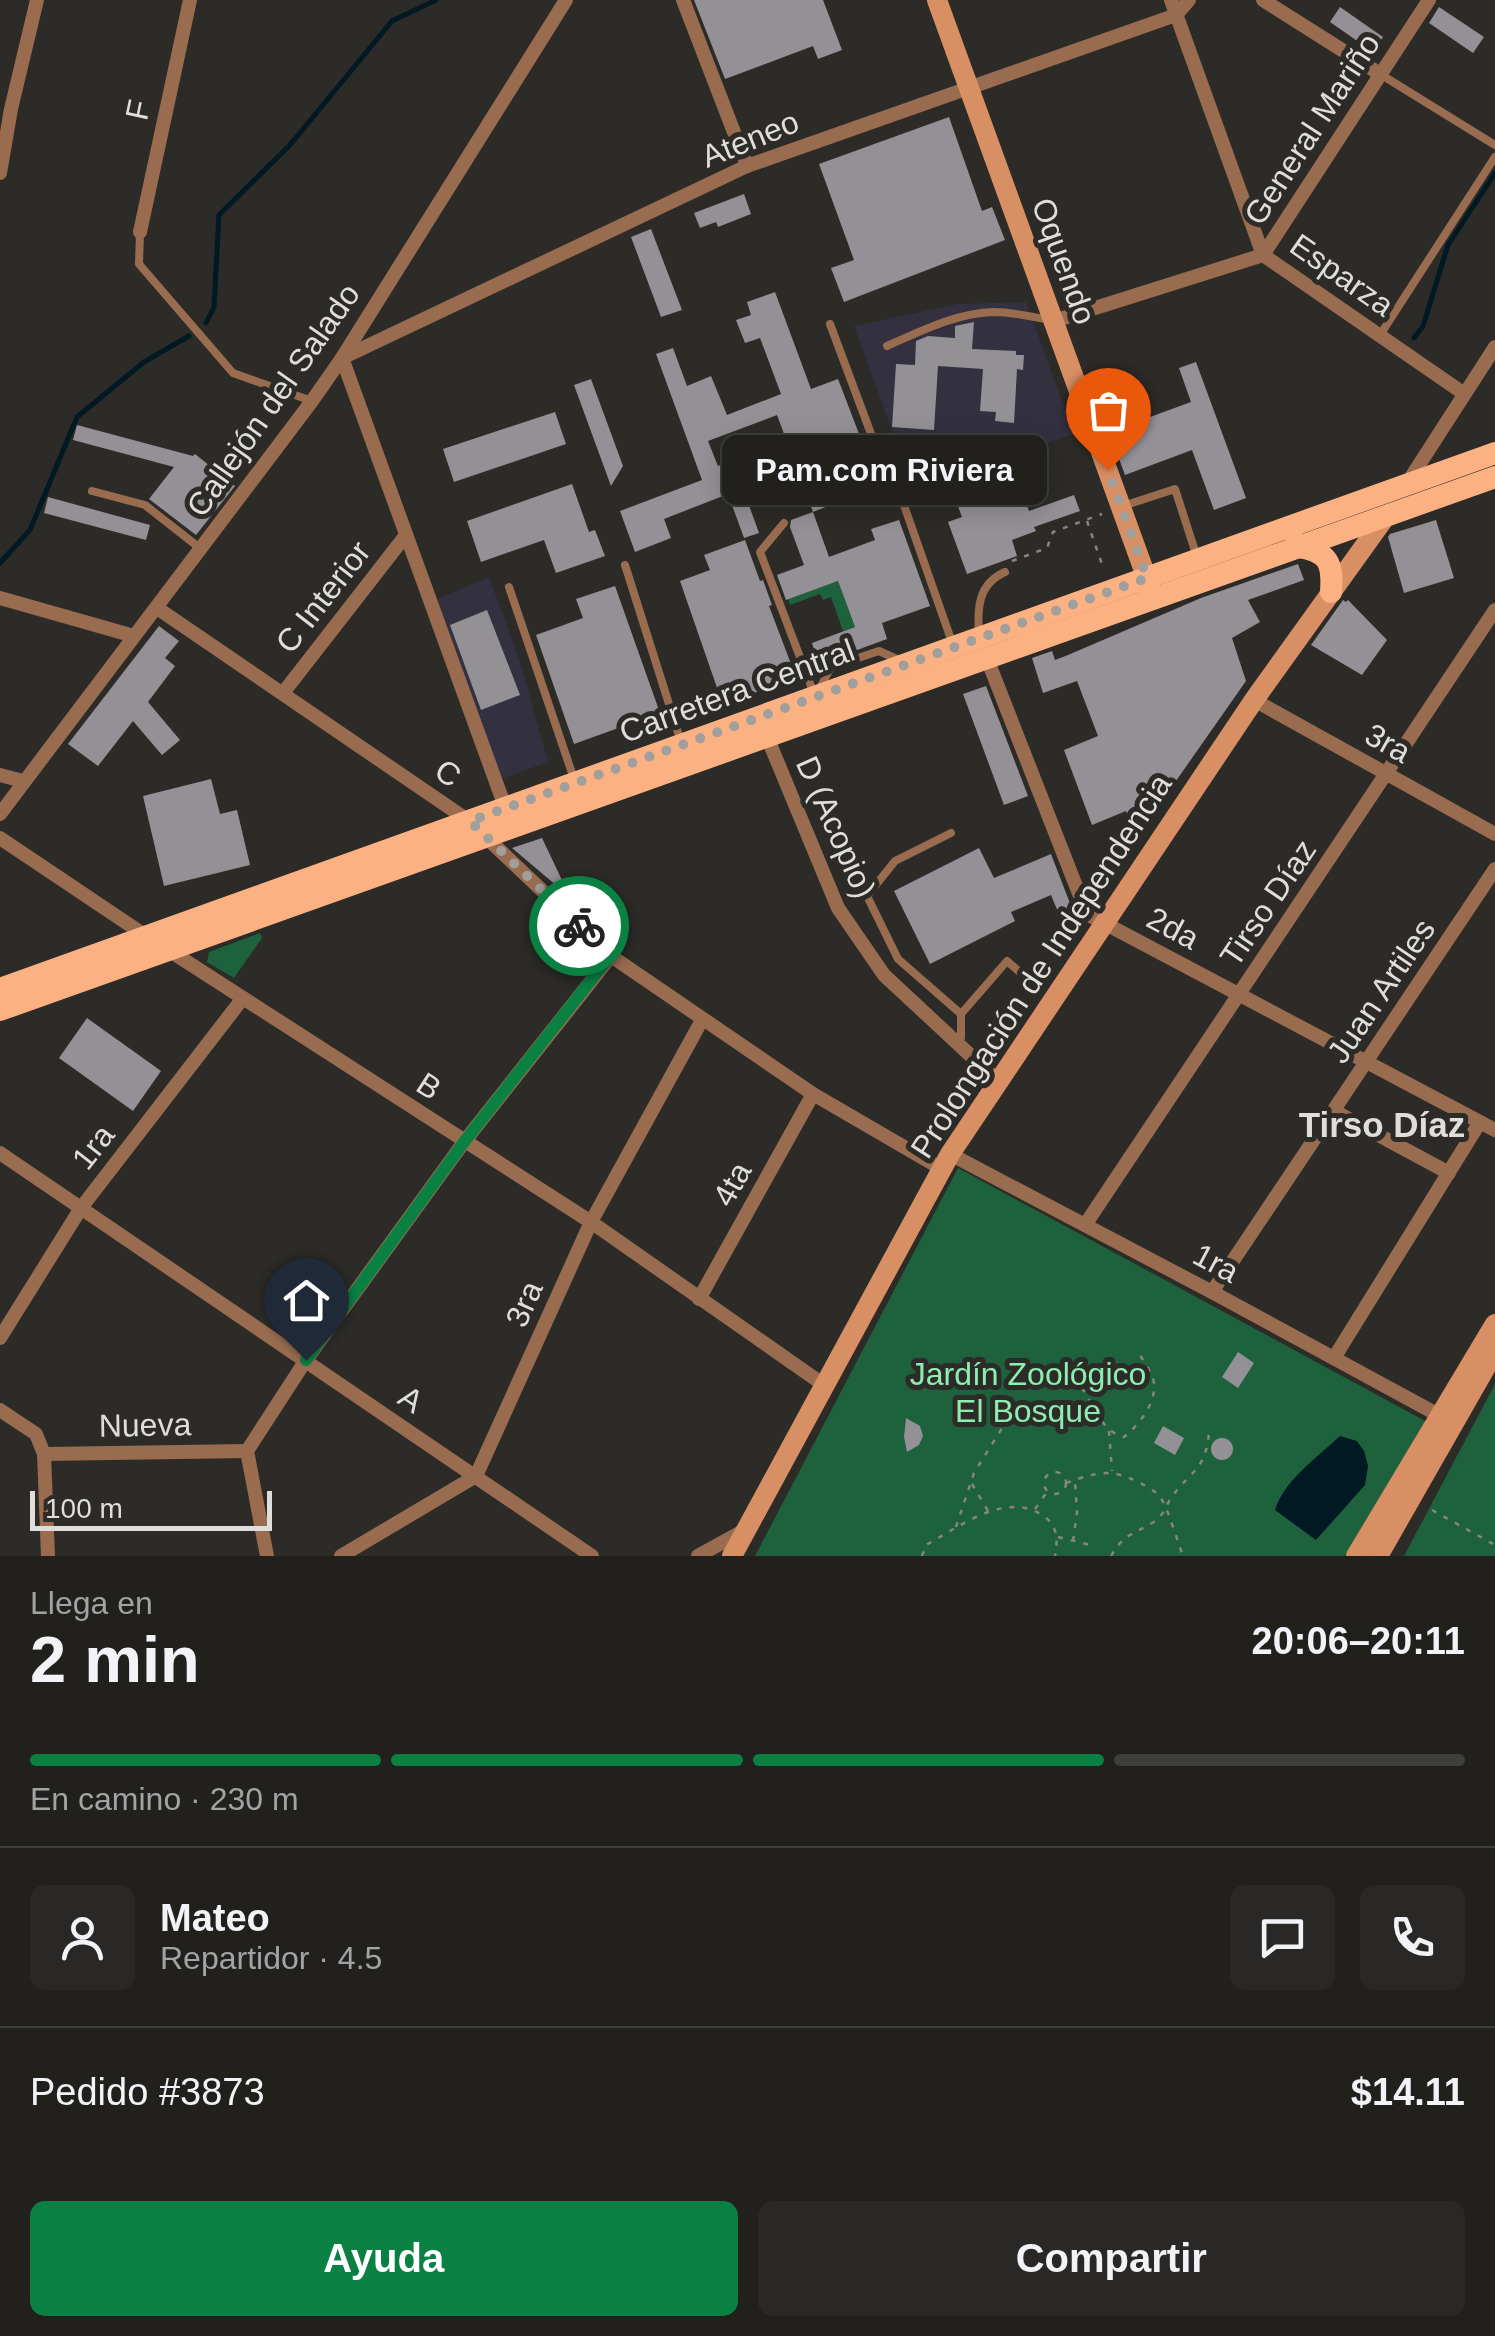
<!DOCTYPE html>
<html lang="es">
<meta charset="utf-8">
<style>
body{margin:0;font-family:Helvetica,sans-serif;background:#292826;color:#f1f3f6;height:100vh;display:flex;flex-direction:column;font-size:38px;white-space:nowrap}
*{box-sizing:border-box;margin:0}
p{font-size:32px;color:#a2a3a4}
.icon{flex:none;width:55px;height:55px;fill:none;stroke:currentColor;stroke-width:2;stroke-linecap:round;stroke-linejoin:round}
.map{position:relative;height:1556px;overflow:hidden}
.side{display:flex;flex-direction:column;background:#21201d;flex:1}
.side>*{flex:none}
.scale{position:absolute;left:30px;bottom:25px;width:242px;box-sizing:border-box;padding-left:10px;border:5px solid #dfdedb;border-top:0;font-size:28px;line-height:35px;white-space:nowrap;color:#dfdedb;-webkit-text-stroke:8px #2c2b27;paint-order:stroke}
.pin{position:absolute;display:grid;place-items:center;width:85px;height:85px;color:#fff;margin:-102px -42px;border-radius:50% 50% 50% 0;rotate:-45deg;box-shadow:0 0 10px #0007}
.pin .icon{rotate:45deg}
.courier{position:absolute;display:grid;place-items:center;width:100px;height:100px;margin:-50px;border:8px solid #0b8043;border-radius:50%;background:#fff;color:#222;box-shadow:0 2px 12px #0007}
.bubble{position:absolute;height:70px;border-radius:15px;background:#21201d;box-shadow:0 5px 25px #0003,0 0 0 2px #3e3e3b;font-size:32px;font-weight:700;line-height:70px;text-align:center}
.overview em{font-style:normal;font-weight:700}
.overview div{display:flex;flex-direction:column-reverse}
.overview{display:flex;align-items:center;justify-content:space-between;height:170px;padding:0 30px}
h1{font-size:65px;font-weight:700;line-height:75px}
.bar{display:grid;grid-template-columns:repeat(4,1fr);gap:15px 10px;align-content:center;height:120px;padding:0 30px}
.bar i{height:12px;border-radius:8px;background:#3e3e3b}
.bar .selected{background:#0b8043}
.bar p{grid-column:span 4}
.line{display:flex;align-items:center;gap:25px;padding:0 30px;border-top:2px solid #3e3e3b}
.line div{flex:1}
.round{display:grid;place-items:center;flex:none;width:105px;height:105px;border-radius:15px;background:#292826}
.primary-button{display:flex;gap:20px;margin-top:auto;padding:20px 30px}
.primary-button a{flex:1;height:115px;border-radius:15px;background:#0b8043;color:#fff;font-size:40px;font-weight:700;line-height:115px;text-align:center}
.primary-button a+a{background:#292826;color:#f1f3f6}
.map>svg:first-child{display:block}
</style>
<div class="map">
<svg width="1495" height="1556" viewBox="0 0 1495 1556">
<rect width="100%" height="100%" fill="#2c2b27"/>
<g fill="#333040">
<polygon points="1026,302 1074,434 913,488 854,326 958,304"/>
<polygon points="489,577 520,661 548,762 501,779 435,600"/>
</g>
<g fill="#1d623c">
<polygon points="838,581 855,627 843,631 831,597 823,600 820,594 790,605 788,599"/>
<polygon points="260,933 262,938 234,978 207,962 209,952"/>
<polygon points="958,1168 1429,1423 1345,1556 755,1556"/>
<polygon points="1495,1384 1495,1556 1404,1556"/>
</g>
<path fill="#001922" d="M1340,1436L1357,1441L1364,1451L1368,1466L1365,1485L1316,1540L1275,1510C1285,1479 1317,1458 1340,1436Z"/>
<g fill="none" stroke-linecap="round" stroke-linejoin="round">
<g stroke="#001922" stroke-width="5">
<polyline points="206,323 214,307 219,215 290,145 392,21 436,0"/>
<polyline points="1414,338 1423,326 1448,245 1495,173"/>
<polyline points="0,563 30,530 77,417 144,362 189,336"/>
</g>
</g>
<g fill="#949196">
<polygon points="694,0 823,0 842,50 818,59 813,46 725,79"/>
<polygon points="1340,7 1383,37 1373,52 1330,22"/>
<polygon points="1439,7 1484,37 1473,53 1429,23"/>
<polygon points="791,117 798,134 768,145 761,128"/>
<polygon points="949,117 982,211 992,207 1005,240 844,302 831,268 854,260 819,164"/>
<polygon points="744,194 751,214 718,227 716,222 700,228 694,213"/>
<polygon points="651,229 682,310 661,317 631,237"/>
<polygon points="775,292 811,389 838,379 879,486 813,512 777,415 708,441 718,466 733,461 759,533 744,538 728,494 664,519 671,538 635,552 620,511 702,480 656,354 673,348 687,386 711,376 727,415 781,394 760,338 745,343 736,320 751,315 747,302"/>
<polygon points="974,322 972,349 1016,351 1016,355 1024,355 1023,370 1017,369 1014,423 995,421 996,412 980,411 983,369 938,366 934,430 892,427 896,364 915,365 916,341 928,336 955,338 955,326"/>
<polygon points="1196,362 1246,498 1214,510 1192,450 1125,475 1109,432 1191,402 1179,368"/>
<polygon points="591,379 623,466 611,486 574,385"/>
<polygon points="555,412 566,444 454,482 443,449"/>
<polygon points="77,425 193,456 195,454 235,486 196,535 149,499 174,467 73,440"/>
<polygon points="986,475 990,484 1001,480 1004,490 1019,485 1029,511 1074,495 1080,511 1034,527 1036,531 1012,540 1017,556 967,574 948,522 962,517 951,488"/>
<polygon points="572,484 589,532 595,530 605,556 556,573 544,540 481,562 467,521"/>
<polygon points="48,497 150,525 146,540 44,513"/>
<polygon points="813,512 829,557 875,540 871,529 899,520 930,606 882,623 887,639 819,664 812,643 855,627 838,581 786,600 777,575 804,565 790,527 791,520"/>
<polygon points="1436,520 1454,578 1404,593 1388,537 1390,534"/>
<polygon points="745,540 760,581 763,580 772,605 769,606 796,677 723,705 680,581 710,570 704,555"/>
<polygon points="1298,564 1304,580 1248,600 1260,622 1232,638 1246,681 1136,838 1126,811 1092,825 1064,750 1098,736 1077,681 1043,693 1032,658 1052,651 1055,660 1068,655 1201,598"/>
<polygon points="615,586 660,713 574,744 536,635 583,618 576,599"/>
<polygon points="1343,600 1346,602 1348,600 1387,640 1362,675 1311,645"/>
<polygon points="487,610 520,695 481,710 450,625"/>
<polygon points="159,626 179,641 165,658 175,666 148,702 180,740 162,755 133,721 98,766 68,744"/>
<polygon points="986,686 1028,796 1004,805 963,694"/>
<polygon points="211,779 220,814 237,810 250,865 164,886 143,796"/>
<polygon points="542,838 570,897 512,848"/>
<polygon points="979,848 994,878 1051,854 1076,919 1063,924 1051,895 1011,912 1015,921 930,964 894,891"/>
<polygon points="87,1018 161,1071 133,1111 59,1058"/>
<polygon points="1238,1352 1254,1363 1238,1388 1222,1377"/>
<polygon points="906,1418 920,1426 923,1436 919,1445 907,1452 904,1437"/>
<polygon points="1163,1426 1184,1438 1175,1455 1154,1443"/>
<circle cx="1222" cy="1449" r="11"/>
</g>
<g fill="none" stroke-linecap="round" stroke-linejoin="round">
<g stroke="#868582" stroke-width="2.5" stroke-dasharray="5 8" stroke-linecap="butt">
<polyline points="1087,521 1104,570"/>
<polyline points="1012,561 1047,548 1053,532 1102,514"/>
<path d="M1082,1388C1093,1405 1103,1433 1124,1437C1140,1424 1159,1400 1153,1378C1150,1370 1144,1362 1140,1355"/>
<polyline points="1109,1431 1112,1471"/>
<circle cx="1055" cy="1483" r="11"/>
<path d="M1066,1483C1095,1473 1110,1467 1140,1483C1147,1486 1155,1491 1160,1497C1167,1505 1178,1543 1183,1556"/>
<polyline points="972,1484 988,1511"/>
<polyline points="1035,1509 1047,1492"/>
<polyline points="1432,1510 1495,1545"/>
<polyline points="956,1527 974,1473 1012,1412"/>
<polyline points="1058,1537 1090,1545"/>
<polyline points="1073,1541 1077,1513 1075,1481"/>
<path d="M922,1556L926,1545C959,1527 1005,1491 1042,1515C1058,1525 1058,1539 1055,1556"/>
<path d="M1111,1556C1125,1532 1134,1535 1155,1521C1165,1514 1166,1504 1173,1495C1193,1469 1205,1470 1209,1433"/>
</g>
<g stroke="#996c50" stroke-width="8">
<polyline points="1380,74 1495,145"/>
<polyline points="140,232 139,264 233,373 312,401"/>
<polyline points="830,324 889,482 899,491 953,645"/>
<polyline points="1380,335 1495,157"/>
<path d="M887,346C921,331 956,313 994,312C1013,312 1032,317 1051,320"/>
<polyline points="92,491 145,505 201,549"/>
<polyline points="1123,506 1175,489 1197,557"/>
<polyline points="784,523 760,552 814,694"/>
<polyline points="625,565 681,742"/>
<polyline points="509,587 574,779"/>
<path d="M979,635C977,608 978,584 1005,572"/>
<polyline points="820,688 831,667 879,651 899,660"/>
<polyline points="951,833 895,861 867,896 898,959 961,1014 1007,961 1031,982"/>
<polyline points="957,1042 961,1038 961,1014"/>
</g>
<g stroke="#996c50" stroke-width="14">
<polyline points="683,0 747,166"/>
<polyline points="1171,0 1263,255 1463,393"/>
<polyline points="1263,0 1380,74"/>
<polyline points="0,173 11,109 37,0"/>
<polyline points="140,232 190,0"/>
<polyline points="1054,321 1263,255 1429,0"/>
<polyline points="1406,485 1495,347"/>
<polyline points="0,598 134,636"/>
<polyline points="157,608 469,821 611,956 813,1094 942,1169"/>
<polyline points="984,651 1087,914 1495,1130"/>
<polyline points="283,693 406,535"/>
<polyline points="1254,700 1495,834"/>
<polyline points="765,732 838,908 884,975 998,1081"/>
<polyline points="0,775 23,781"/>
<polyline points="0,814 312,401 342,358 566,0"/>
<polyline points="508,815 342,358 747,166 1176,15 1189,0"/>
<polyline points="0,838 149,938"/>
<polyline points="167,949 591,1222 824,1385"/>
<polyline points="1334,1111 1449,1173"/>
<polyline points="0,1153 592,1556"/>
<polyline points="950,1154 1212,1292 1444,1418"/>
<polyline points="1085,1225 1495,610"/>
<polyline points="1212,1292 1495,869"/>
<polyline points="699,1299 813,1094"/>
<polyline points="0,1338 81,1208 243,998"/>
<polyline points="1334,1358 1480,1122"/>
<polyline points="0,1410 36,1434 44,1454 48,1556"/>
<polyline points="44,1454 247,1451"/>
<polyline points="267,1556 247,1451 306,1360 464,1142 611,956"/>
<polyline points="341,1556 476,1476 591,1222 702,1020"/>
<polyline points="698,1556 745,1530"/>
</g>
<g stroke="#d88f63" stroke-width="20">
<polyline points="937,0 1151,590"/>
<polyline points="732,1556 950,1154 1254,700 1386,516"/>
<polyline points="1356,1556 1495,1324"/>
<polyline points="1378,1556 1495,1351"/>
</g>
<g stroke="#fcb183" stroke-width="22">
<path d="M1296,542L1298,547C1329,552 1333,563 1331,592"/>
<polyline points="0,989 1495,453"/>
<polyline points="0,1010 1495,477"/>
</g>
</g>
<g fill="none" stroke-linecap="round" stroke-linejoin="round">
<polyline stroke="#a09f9c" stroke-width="10" stroke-dasharray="0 18" points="579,926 470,821 1147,578 1108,470"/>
<polyline stroke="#0b8043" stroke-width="12" points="306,1360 464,1142 610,956 579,926"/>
</g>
<g text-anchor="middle" stroke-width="10" stroke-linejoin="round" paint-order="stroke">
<g font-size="32" fill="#dfdedb" stroke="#2c2b27">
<text transform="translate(138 110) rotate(-78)" y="11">F</text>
<text transform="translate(1312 129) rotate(-57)" y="11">General Mariño</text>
<text transform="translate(750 139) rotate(-22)" y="11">Ateneo</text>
<text transform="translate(1064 261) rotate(70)" y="11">Oquendo</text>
<text transform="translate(1342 275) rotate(35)" y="11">Esparza</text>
<text transform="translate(273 400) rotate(-55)" y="11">Callejón del Salado</text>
<text transform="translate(323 597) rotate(-52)" y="11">C Interior</text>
<text transform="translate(737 691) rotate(-20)" y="11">Carretera Central</text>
<text transform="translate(1388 743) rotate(29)" y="11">3ra</text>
<text transform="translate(448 773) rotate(34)" y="11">C</text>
<text transform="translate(836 827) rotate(66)" y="11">D (Acopio)</text>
<text transform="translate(1268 903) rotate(-56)" y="11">Tirso Díaz</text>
<text transform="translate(1173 928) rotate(28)" y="11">2da</text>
<text transform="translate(1041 966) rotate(-57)" y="11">Prolongación de Independencia</text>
<text transform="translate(1381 991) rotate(-56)" y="11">Juan Artiles</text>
<text transform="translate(429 1086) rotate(33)" y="11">B</text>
<text transform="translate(93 1147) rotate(-52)" y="11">1ra</text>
<text transform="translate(732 1184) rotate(-61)" y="11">4ta</text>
<text transform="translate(1216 1263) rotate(28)" y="11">1ra</text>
<text transform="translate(524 1304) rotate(-66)" y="11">3ra</text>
<text transform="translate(411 1399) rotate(34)" y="11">A</text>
<text transform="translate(145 1425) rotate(-1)" y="11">Nueva</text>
</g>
<g font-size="32" fill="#8deeb1" stroke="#2c2b27">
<text x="1028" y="1385">Jardín Zoológico<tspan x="1028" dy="37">El Bosque</tspan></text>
</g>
<g font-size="35" font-weight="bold" fill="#dfdedb" stroke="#2c2b27">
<text x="1382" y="1137">Tirso Díaz</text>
</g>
</g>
</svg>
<div class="scale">100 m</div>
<div class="pin" style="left:1108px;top:470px;background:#ea580c"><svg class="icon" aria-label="bag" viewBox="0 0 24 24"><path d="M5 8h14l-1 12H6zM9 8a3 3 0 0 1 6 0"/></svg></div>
<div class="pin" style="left:306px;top:1360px;background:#1f2937"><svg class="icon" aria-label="home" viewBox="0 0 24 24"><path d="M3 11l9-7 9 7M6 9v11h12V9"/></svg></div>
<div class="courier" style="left:579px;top:926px"><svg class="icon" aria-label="bike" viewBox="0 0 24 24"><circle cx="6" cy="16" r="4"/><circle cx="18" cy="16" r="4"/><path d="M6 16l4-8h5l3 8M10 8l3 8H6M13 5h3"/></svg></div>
<div class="bubble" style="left:722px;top:435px;width:325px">Pam.com Riviera</div>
</div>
<section class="side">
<div class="overview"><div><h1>2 min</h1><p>Llega en</p></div><em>20:06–20:11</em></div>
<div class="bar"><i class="selected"></i><i class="selected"></i><i class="selected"></i><i></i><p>En camino · 230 m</p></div>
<div class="line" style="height:180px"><a class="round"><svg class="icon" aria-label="person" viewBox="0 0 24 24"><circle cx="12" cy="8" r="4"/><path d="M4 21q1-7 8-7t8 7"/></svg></a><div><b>Mateo</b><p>Repartidor · 4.5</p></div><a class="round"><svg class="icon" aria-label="chat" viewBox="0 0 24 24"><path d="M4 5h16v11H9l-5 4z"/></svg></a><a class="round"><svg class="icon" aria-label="phone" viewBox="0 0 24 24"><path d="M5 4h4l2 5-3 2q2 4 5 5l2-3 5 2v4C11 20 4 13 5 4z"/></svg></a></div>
<div class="line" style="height:130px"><div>Pedido #3873</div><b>$14.11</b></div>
<div class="primary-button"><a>Ayuda</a><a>Compartir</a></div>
</section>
